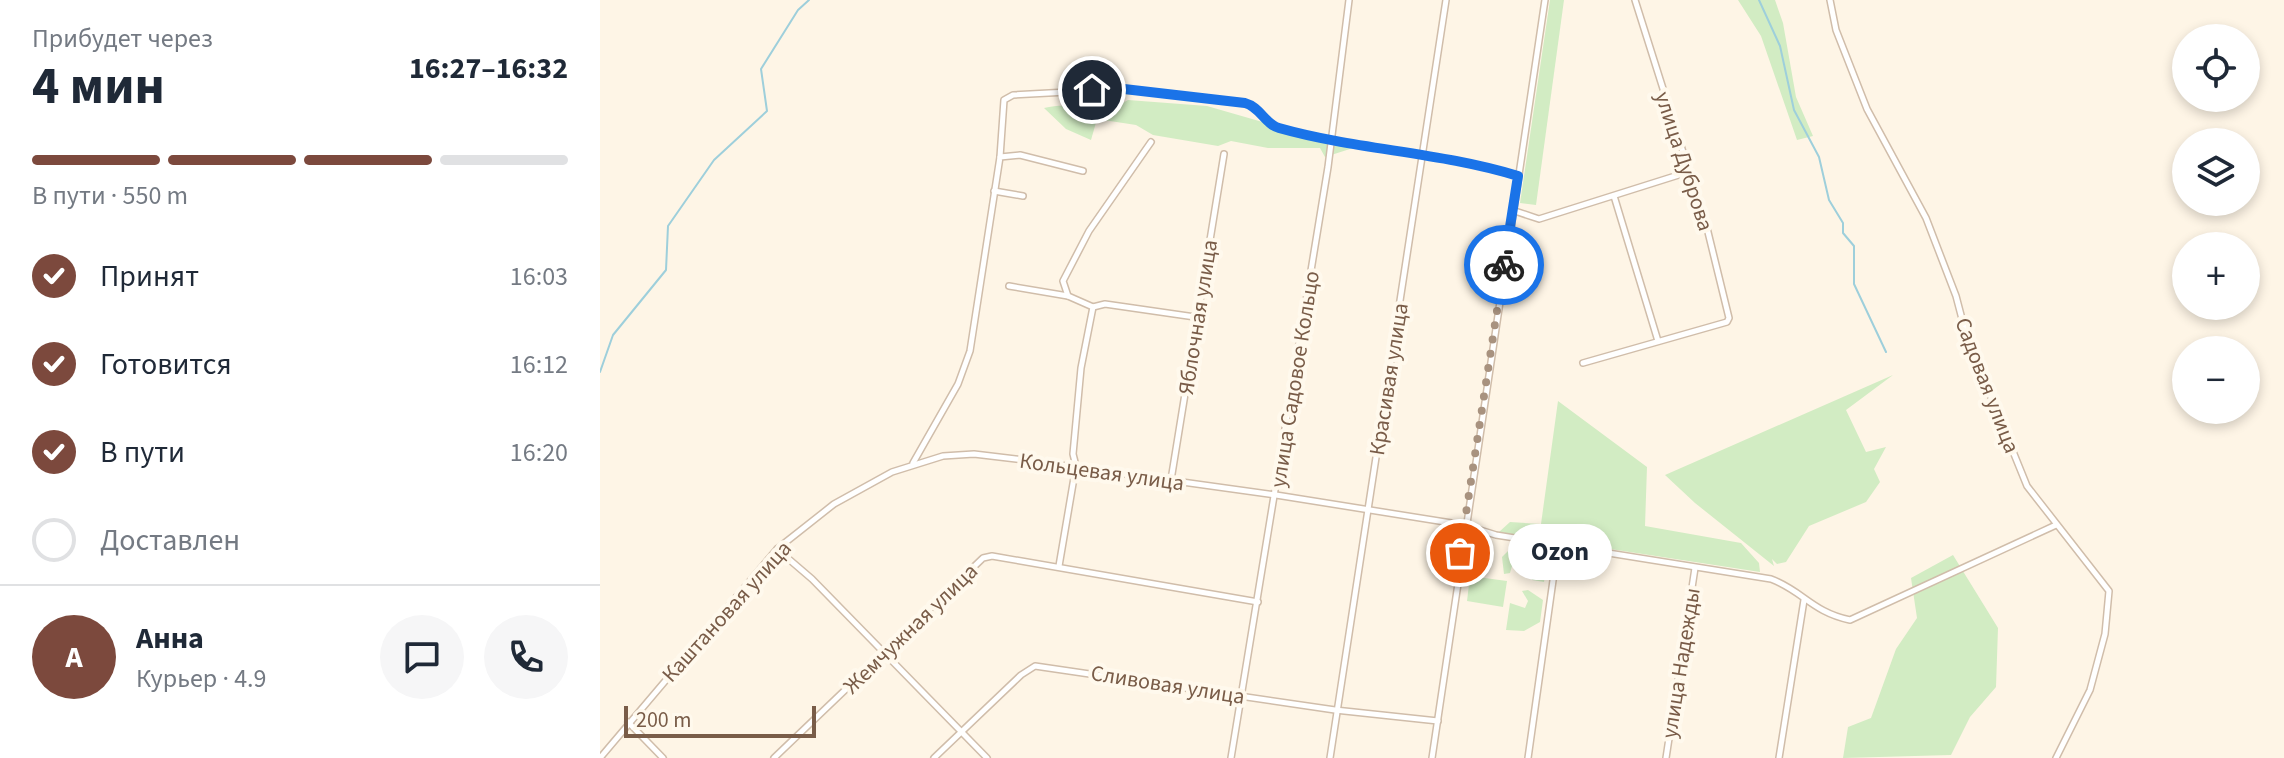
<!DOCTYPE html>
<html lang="ru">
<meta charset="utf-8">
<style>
body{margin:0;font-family:"Source Sans 3",sans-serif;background:#f6f6f7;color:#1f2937;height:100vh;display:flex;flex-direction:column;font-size:30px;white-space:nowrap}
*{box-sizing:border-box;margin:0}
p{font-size:26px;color:#747a83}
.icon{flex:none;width:44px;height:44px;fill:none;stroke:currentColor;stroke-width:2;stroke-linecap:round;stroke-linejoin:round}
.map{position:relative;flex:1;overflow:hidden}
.drawer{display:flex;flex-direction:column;background:#fff;width:600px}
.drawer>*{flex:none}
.controls{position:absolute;left:1572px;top:24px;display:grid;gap:16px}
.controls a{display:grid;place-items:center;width:88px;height:88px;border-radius:50%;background:#fff;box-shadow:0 4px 12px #0003;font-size:40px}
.scale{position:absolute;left:24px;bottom:20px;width:192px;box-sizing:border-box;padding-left:8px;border:4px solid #795c48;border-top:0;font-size:22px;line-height:28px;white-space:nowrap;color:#795c48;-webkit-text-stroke:6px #fff9ed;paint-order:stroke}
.pin{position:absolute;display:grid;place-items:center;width:68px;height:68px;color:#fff;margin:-34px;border:4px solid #fff;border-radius:50%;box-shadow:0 2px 8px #0007}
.courier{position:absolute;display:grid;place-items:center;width:80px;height:80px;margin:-40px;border:6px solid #1a73e8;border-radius:50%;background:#fff;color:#222;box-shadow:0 2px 10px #0007}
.bubble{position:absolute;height:56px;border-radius:28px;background:#fff;box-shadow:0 4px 12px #0003;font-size:26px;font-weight:700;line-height:56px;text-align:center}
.overview em{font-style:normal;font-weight:700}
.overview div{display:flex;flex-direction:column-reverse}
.overview{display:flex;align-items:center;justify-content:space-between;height:136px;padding:0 32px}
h1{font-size:52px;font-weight:700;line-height:60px}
.bar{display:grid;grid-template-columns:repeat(4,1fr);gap:12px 8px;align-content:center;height:96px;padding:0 32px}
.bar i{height:10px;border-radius:6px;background:#e0e1e3}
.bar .on{background:#7c493d}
.bar p{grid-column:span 4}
.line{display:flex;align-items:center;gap:20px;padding:0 32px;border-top:2px solid #e0e1e3}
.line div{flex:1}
.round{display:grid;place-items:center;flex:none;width:84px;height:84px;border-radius:42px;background:#f6f6f7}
ol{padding:0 32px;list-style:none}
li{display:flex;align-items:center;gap:24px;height:88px}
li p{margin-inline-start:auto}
li .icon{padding:8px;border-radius:50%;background:#7c493d;color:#fff;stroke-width:4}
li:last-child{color:#747a83}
li i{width:44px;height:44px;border:4px solid #e0e1e3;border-radius:50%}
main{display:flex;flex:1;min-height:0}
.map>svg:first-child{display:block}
</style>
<main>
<section class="drawer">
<div class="overview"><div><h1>4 мин</h1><p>Прибудет через</p></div><em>16:27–16:32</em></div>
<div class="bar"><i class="on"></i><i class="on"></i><i class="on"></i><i></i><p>В пути · 550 m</p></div>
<ol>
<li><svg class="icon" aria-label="check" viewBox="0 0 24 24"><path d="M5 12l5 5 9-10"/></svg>Принят<p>16:03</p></li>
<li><svg class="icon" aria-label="check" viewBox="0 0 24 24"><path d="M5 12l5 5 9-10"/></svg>Готовится<p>16:12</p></li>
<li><svg class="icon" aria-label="check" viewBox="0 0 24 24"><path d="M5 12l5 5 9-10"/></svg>В пути<p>16:20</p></li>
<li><i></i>Доставлен</li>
</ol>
<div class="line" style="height:144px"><b class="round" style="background:#7c493d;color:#fff">А</b><div><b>Анна</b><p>Курьер · 4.9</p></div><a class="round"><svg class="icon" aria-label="chat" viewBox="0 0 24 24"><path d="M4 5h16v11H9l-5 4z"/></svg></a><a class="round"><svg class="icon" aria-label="phone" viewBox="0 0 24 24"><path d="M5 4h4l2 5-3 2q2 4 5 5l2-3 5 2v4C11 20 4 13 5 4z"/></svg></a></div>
</section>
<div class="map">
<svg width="1684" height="758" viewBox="0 0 1684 758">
<rect width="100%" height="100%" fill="#fef5e6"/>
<g fill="#d2ecc3">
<polygon points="950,0 964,0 936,205 920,203"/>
<polygon points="1138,0 1175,0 1183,23 1196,97 1213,136 1197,140 1161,36"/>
<path d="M528,100L607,106L753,148L725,157L720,148H668L631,141L618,146L553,135L536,125L497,119L491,140L466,129L444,108C476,100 499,117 528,100Z"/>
<polygon points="1293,375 1246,410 1266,452 1286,447 1274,469 1280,482 1266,502 1209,526 1186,562 1177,564 1172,559 1174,566 1095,503 1065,475"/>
<polygon points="958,401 1047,467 1045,526 1141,543 1159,563 1160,572 899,532 910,522 941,524"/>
<polygon points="931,544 949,548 944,582 932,580 926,548"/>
<polygon points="911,548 919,549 923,556 920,563 912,566 910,573 904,574 902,557"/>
<polygon points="1353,555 1398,628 1396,687 1370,717 1351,755 1243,758 1248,727 1271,718 1296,649 1317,618 1311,578"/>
<polygon points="870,576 907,581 903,607 867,601"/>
<polygon points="928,590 943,600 940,622 924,631 906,630 910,603 925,608 928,601 922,591"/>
</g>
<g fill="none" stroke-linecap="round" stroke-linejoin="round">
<g stroke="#9ecfdb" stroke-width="2">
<polyline points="1159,0 1180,46 1194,110 1219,157 1229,200 1243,223 1243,233 1254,246 1254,284 1286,352"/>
<polyline points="0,372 13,335 66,270 68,226 114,160 167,111 161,69 198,10 209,0"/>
</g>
<g stroke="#d0bdaa" stroke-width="8">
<g id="minor">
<polyline points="1230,0 1236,30 1267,109 1326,218 1356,296 1367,338 1427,486 1509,591 1505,634 1490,690 1456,758"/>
<path d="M400,157L404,100L413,95L524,89L645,103C660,107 665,124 679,128C757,150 839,152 918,176"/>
<polyline points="394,191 423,196"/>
<polyline points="1014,196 1058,341"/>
<polyline points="912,210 939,219 1088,172"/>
<polyline points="409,286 468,296"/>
<polyline points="493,307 505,304 595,317"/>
<polyline points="983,363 1127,322 1129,318 1107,228 1035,0"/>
<polyline points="313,463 358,384 370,351 400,157 420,155 483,171"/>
<polyline points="571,480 624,154"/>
<polyline points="177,549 212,579 387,758"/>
<polyline points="459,566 476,466 473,454 481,368 493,307 468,296 463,281 489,231 551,142"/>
<polyline points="28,722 63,758"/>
<path d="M0,758L177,549L234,504L292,472L343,456L374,454L424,460L676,495L864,525L896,535L1171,579C1203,591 1212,612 1250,620L1456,525"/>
<polyline points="174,758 383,558 392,556 658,602"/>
<polyline points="334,758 421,675 435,666 735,710 838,721"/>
<polyline points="631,758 728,167 749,0"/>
<polyline points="730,758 846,0"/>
<polyline points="832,758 945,0"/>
<polyline points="928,758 958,545"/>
<polyline points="1066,758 1095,568"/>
<polyline points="1179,758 1204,600"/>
</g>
</g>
<use href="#minor" stroke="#fff" stroke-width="5"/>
</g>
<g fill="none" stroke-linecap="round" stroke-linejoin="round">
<polyline stroke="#a8927f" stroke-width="8" stroke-dasharray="0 14.4" points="860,553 904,265"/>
<path stroke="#1a73e8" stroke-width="10" d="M492,90L524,89L645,103C660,107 665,124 679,128C757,150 840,152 918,176L904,265"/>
</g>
<g text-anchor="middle" stroke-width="8" stroke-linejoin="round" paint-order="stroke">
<g font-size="22" fill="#795c48" stroke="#fff9ed">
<text transform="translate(1085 161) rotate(72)" y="8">улица Дуброва</text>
<text transform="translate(597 317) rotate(-81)" y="8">Яблочная улица</text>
<text transform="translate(694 379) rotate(-81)" y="8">улица Садовое Кольцо</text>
<text transform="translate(788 379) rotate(-81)" y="8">Красивая улица</text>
<text transform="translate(1388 385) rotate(69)" y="8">Садовая улица</text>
<text transform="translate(502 471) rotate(8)" y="8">Кольцевая улица</text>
<text transform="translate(126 611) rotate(-48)" y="8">Каштановая улица</text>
<text transform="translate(310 628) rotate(-44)" y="8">Жемчужная улица</text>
<text transform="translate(1080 663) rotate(-81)" y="8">улица Надежды</text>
<text transform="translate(568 684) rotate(9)" y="8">Сливовая улица</text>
</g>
</g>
</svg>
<div class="controls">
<a><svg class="icon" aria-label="locate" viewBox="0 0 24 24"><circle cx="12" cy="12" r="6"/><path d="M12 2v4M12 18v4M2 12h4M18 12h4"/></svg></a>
<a><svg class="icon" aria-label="layers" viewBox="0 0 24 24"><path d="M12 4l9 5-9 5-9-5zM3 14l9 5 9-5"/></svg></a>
<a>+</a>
<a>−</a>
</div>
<div class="scale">200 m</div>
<div class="pin" style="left:860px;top:553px;background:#ea580c"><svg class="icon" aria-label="bag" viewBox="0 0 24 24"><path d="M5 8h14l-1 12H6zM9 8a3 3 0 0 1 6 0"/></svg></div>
<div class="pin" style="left:492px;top:90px;background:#1f2937"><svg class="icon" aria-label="home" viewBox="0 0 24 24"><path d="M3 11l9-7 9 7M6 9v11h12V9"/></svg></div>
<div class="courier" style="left:904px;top:265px"><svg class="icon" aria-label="bike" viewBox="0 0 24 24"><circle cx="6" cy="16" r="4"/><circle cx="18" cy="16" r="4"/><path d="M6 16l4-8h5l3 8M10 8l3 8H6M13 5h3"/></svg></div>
<div class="bubble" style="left:908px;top:524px;width:104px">Ozon</div>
</div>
</main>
